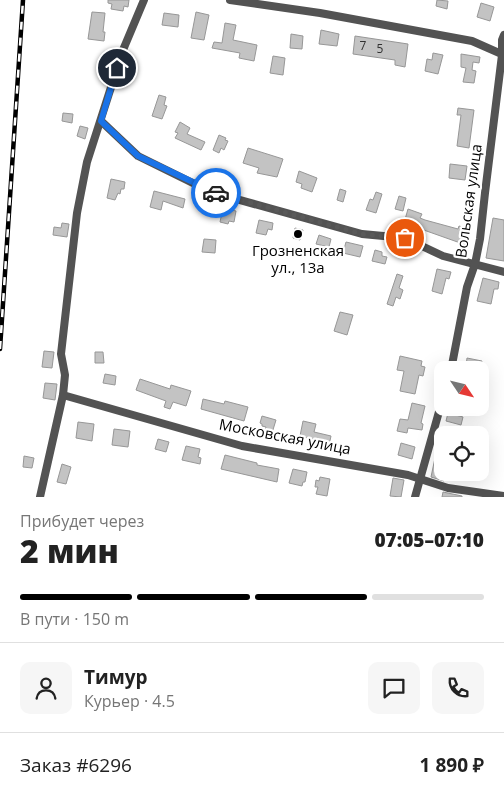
<!DOCTYPE html>
<html lang="ru">
<meta charset="utf-8">
<style>
body{margin:0;font-family:"Open Sans",sans-serif;background:#f6f6f6;color:#222;height:100vh;display:flex;flex-direction:column;font-size:19px;white-space:nowrap}
*{box-sizing:border-box;margin:0}
p{font-size:16px;color:#767676}
.icon{flex:none;width:28px;height:28px;fill:none;stroke:currentColor;stroke-width:2;stroke-linecap:round;stroke-linejoin:round}
.map{position:relative;height:497px;overflow:hidden}
.sheet{display:flex;flex-direction:column;background:#fff;flex:1}
.sheet>*{flex:none}
.needle{width:32px;rotate:125deg}
.fabs{position:absolute;left:434px;top:361px;display:grid;gap:10px}
.fabs a{display:grid;place-items:center;width:55px;height:55px;border-radius:10px;background:#fff;box-shadow:0 5px 20px #0002;font-size:25px}
.pin{position:absolute;display:grid;place-items:center;width:42px;height:42px;color:#fff;margin:-21px;border:2px solid #fff;border-radius:50%;box-shadow:0 1px 5px #0007}
.courier{position:absolute;display:grid;place-items:center;width:50px;height:50px;margin:-25px;border:4px solid #1a73e8;border-radius:50%;background:#fff;color:#222;box-shadow:0 1px 6px #0007}
.overview em{font-style:normal;font-weight:800}
.overview div{display:flex;flex-direction:column-reverse}
.overview{display:flex;align-items:center;justify-content:space-between;height:85px;padding:0 20px}
h1{font-size:32px;font-weight:800;line-height:38px}
.bar{display:grid;grid-template-columns:repeat(4,1fr);gap:8px 5px;align-content:center;height:60px;padding:0 20px}
.bar i{height:6px;border-radius:4px;background:#e0e0e0}
.bar .on{background:#000}
.bar p{grid-column:span 4}
.line{display:flex;align-items:center;gap:12px;padding:0 20px;border-top:1px solid #e0e0e0}
.line div{flex:1}
.round{display:grid;place-items:center;flex:none;width:52px;height:52px;border-radius:10px;background:#f6f6f6}
.map>svg:first-child{display:block}
</style>
<div class="map">
<svg width="504" height="497" viewBox="0 0 504 497">
<rect width="100%" height="100%" fill="#fff"/>
<g fill="#c3c3c3" stroke="#979797">
<polygon points="108,0 129,0 128,7 124,6 123,11 111,9 112,4 108,3"/>
<polygon points="437,0 448,1 447,9 436,6"/>
<polygon points="481,3 494,7 490,21 477,17"/>
<polygon points="92,12 105,13 103,32 105,32 104,41 88,39"/>
<polygon points="196,12 209,15 204,40 191,38"/>
<polygon points="164,13 179,15 178,27 162,25"/>
<polygon points="225,23 236,25 233,40 257,45 254,61 239,58 240,53 212,48 214,42 222,43"/>
<polygon points="321,30 339,34 337,46 319,44"/>
<polygon points="291,34 303,36 302,49 290,48"/>
<polygon points="355,36 408,44 405,67 395,65 395,60 353,54"/>
<polygon points="433,53 443,55 438,74 425,71 427,59 432,60"/>
<polygon points="461,54 480,57 479,63 473,62 472,70 476,71 474,83 463,82 466,68 461,67"/>
<polygon points="273,56 285,58 283,75 270,73"/>
<polygon points="159,95 166,97 164,105 167,106 162,119 152,116"/>
<polygon points="458,108 474,110 469,148 457,146 461,115 457,115"/>
<polygon points="63,113 73,114 72,123 62,121"/>
<polygon points="180,122 190,128 187,134 205,142 201,150 175,138 178,133 175,132"/>
<polygon points="80,126 88,128 85,139 77,136"/>
<polygon points="219,135 226,138 225,140 228,141 224,150 221,148 219,153 213,150"/>
<polygon points="248,148 283,159 277,177 257,173 259,168 243,163"/>
<polygon points="450,164 467,166 465,180 449,178"/>
<polygon points="299,171 317,178 312,192 301,188 302,184 296,182"/>
<polygon points="111,179 125,182 124,189 121,189 120,194 118,193 115,200 107,198"/>
<polygon points="340,189 346,191 343,202 337,200"/>
<polygon points="154,191 185,199 183,208 163,201 161,210 150,207"/>
<polygon points="376,192 382,194 376,213 366,210 370,199 373,200"/>
<polygon points="399,196 406,198 403,211 395,209"/>
<polygon points="223,208 236,211 234,222 229,221 228,224 220,222"/>
<polygon points="408,209 422,214 420,218 425,220 458,229 459,226 470,229 466,245 404,223"/>
<polygon points="493,218 504,220 504,261 486,258"/>
<polygon points="259,220 273,223 272,230 268,229 266,235 256,233"/>
<polygon points="62,223 69,224 67,237 53,235 54,227 61,228"/>
<polygon points="295,228 303,230 300,240 293,238"/>
<polygon points="319,235 331,239 329,247 316,244"/>
<polygon points="204,239 216,240 215,253 202,252"/>
<polygon points="346,242 363,246 360,257 343,253"/>
<polygon points="375,250 382,252 382,256 387,257 385,264 372,261"/>
<polygon points="437,269 451,272 449,279 446,278 442,294 432,291"/>
<polygon points="397,274 403,276 399,288 403,290 400,299 396,297 393,306 387,304"/>
<polygon points="483,278 499,282 498,289 494,289 491,304 477,301"/>
<polygon points="340,312 353,315 347,335 334,331"/>
<polygon points="44,351 54,352 52,368 42,367"/>
<polygon points="95,352 103,352 104,363 95,363"/>
<polygon points="400,356 422,361 421,366 425,367 423,376 419,375 415,394 400,391 404,371 397,370"/>
<polygon points="467,358 482,361 481,368 466,366"/>
<polygon points="105,374 116,376 115,385 103,383"/>
<polygon points="140,379 170,389 171,385 191,391 186,406 173,402 170,409 164,407 166,401 136,390"/>
<polygon points="45,383 57,384 55,400 43,398"/>
<polygon points="203,399 224,404 225,401 248,407 244,421 201,409"/>
<polygon points="412,403 425,406 421,423 423,424 422,430 408,428 407,433 397,431 400,419 408,420"/>
<polygon points="448,413 463,417 461,425 446,421"/>
<polygon points="262,416 276,420 272,433 265,431 266,427 262,426 262,424 260,423"/>
<polygon points="303,421 316,424 314,432 331,436 328,450 314,447 316,440 300,436"/>
<polygon points="78,422 94,424 92,441 76,438"/>
<polygon points="114,429 130,431 128,447 112,445"/>
<polygon points="158,439 169,442 166,452 155,449"/>
<polygon points="439,439 442,439 442,472 446,472 444,481 431,477"/>
<polygon points="401,443 415,447 412,459 398,455"/>
<polygon points="186,446 200,449 198,457 201,458 200,464 182,460"/>
<polygon points="225,455 257,463 257,465 279,469 277,482 221,469"/>
<polygon points="24,456 34,458 32,468 23,467"/>
<polygon points="62,464 71,467 66,484 57,482"/>
<polygon points="293,469 307,472 305,482 303,482 302,486 289,483"/>
<polygon points="320,477 330,479 327,496 316,494 318,487 315,487 316,480 319,481"/>
<polygon points="393,478 404,480 401,497 390,496"/>
<polygon points="443,492 462,496 462,497 442,497"/>
</g>
<g fill="none" stroke-linecap="round" stroke-linejoin="round">
<g stroke="#535353" stroke-width="8">
<polyline points="230,0 320,13 472,41 504,55"/>
<polyline points="101,121 138,156 211,192 362,234 405,238 443,256 504,272"/>
<polyline points="451,370 467,287 475,264 480,239 485,193 502,55 502,40 504,35"/>
<polyline points="63,395 242,446 408,475 448,488 504,496"/>
<polyline points="40,497 63,395 65,375 61,354 77,213 87,162 123,50 144,0"/>
<polyline points="415,497 442,401"/>
</g>
<g stroke="#000" stroke-width="4.5">
<polyline id="rail" points="0,349 23,0"/>
</g>
<use href="#rail" stroke="#fff" stroke-width="2.5" stroke-dasharray="8" stroke-linecap="butt"/>
</g>
<g fill="none" stroke-linecap="round" stroke-linejoin="round">
<polyline stroke="#595959" stroke-width="5" stroke-dasharray="0 9" points="216,193 362,234 405,238"/>
<polyline stroke="#1a73e8" stroke-width="6" points="117,68 101,121 138,156 216,193"/>
</g>
<circle fill="#000" stroke="#fff" stroke-width="2" cx="298" cy="234" r="5"/>
<g text-anchor="middle" stroke-width="4.5" stroke-linejoin="round" paint-order="stroke">
<g font-size="12" fill="#313131">
<text x="363" y="50">7</text>
<text x="380" y="53">5</text>
</g>
<g font-size="15" fill="#000" stroke="#fff">
<text transform="translate(469 201) rotate(-82)" y="5">Вольская улица</text>
<text transform="translate(285 437) rotate(11)" y="5">Московская улица</text>
</g>
<g font-size="15" fill="#000" stroke="#fff">
<text x="298" y="256">Грозненская<tspan x="298" dy="17">ул., 13а</tspan></text>
</g>
</g>
</svg>
<div class="fabs">
<a><svg class="needle" viewBox="-14 -14 28 28"><path d="M0-13l5 13h-10z" fill="#e53935"/><path d="M0 13l5-13h-10z" fill="#767676"/></svg></a>
<a><svg class="icon" aria-label="locate" viewBox="0 0 24 24"><circle cx="12" cy="12" r="6"/><path d="M12 2v4M12 18v4M2 12h4M18 12h4"/></svg></a>
</div>
<div class="pin" style="left:405px;top:238px;background:#ea580c"><svg class="icon" aria-label="bag" viewBox="0 0 24 24"><path d="M5 8h14l-1 12H6zM9 8a3 3 0 0 1 6 0"/></svg></div>
<div class="pin" style="left:117px;top:68px;background:#1f2937"><svg class="icon" aria-label="home" viewBox="0 0 24 24"><path d="M3 11l9-7 9 7M6 9v11h12V9"/></svg></div>
<div class="courier" style="left:216px;top:193px"><svg class="icon" aria-label="car" viewBox="0 0 24 24"><path d="M5 17H2v-5l4-1 3-4h7l3 4 3 1v5h-3M9 17h6M6 11h13"/><circle cx="7" cy="17" r="2"/><circle cx="17" cy="17" r="2"/></svg></div>
</div>
<section class="sheet">
<div class="overview"><div><h1>2 мин</h1><p>Прибудет через</p></div><em>07:05–07:10</em></div>
<div class="bar"><i class="on"></i><i class="on"></i><i class="on"></i><i></i><p>В пути · 150 m</p></div>
<div class="line" style="height:90px"><a class="round"><svg class="icon" aria-label="person" viewBox="0 0 24 24"><circle cx="12" cy="8" r="4"/><path d="M4 21q1-7 8-7t8 7"/></svg></a><div><b>Тимур</b><p>Курьер · 4.5</p></div><a class="round"><svg class="icon" aria-label="chat" viewBox="0 0 24 24"><path d="M4 5h16v11H9l-5 4z"/></svg></a><a class="round"><svg class="icon" aria-label="phone" viewBox="0 0 24 24"><path d="M5 4h4l2 5-3 2q2 4 5 5l2-3 5 2v4C11 20 4 13 5 4z"/></svg></a></div>
<div class="line" style="height:65px"><div>Заказ #6296</div><b>1 890 ₽</b></div>
</section>
